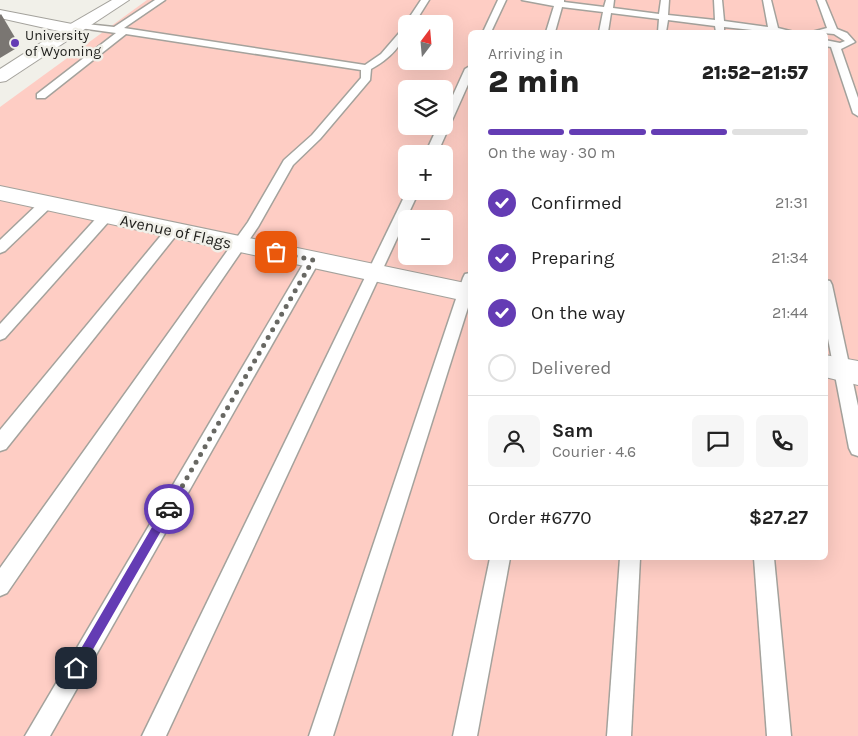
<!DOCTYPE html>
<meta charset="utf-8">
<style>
body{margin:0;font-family:Karla,sans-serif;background:#f6f6f6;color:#222;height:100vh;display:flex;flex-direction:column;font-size:19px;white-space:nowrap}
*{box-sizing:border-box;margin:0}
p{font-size:16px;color:#767676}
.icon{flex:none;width:28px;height:28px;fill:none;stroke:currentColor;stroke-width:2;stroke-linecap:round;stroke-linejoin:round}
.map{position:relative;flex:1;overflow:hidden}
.side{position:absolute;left:468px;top:30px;width:360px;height:530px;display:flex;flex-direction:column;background:#fff;border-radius:8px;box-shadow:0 5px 20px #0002}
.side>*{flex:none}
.needle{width:32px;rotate:16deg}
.fabs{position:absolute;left:398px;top:15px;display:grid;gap:10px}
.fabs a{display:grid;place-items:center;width:55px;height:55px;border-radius:8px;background:#fff;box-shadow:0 5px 20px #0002;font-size:25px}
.pin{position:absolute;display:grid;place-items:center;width:42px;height:42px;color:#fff;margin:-21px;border-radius:10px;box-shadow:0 2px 8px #0006}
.courier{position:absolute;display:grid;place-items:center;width:50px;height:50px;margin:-25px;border:4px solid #643cb4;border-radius:50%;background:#fff;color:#222;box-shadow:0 1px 6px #0007}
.headline em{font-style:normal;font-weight:800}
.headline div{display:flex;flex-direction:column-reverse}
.headline{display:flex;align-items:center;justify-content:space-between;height:85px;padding:0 20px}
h1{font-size:32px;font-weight:800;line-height:38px}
.bar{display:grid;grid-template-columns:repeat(4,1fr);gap:8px 5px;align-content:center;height:60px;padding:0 20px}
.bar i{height:6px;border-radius:4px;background:#e0e0e0}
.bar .current{background:#643cb4}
.bar p{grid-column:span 4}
.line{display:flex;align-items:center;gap:12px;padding:0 20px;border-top:1px solid #e0e0e0}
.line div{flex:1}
.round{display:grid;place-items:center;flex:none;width:52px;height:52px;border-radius:8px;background:#f6f6f6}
ol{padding:0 20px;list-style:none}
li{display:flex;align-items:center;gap:15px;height:55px}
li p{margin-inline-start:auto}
li .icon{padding:5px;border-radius:50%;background:#643cb4;color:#fff;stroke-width:4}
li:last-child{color:#767676}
li i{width:28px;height:28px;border:2px solid #e0e0e0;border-radius:50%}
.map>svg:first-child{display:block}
</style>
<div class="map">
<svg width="858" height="736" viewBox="0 0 858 736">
<rect width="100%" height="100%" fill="#f1f0e9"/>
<path fill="#fecdc4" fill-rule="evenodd" d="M147,0H858V736H0V107ZM406,24H444V61H406ZM470,32H825V558H470ZM406,89H444V126H406ZM406,154H444V191H406ZM406,219H444V256H406Z"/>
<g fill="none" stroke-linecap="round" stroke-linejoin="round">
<g stroke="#a4a29c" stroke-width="3">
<g id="service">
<path d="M155,0H165L124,28L365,65L381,54L406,25L405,24L421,0H429L414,24H406C406,44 388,60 371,69L370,80L320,139L293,165L258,227L7,593L0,596V568L248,222L284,160L312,135L361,78V70L126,34L45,98H37V94L116,33L80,28L76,25L77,23L114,27Z"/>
<polygon points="498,0 506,0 491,32 483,32"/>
<polygon points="522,0 564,0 564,2 604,7 606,0 614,0 613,8 659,14 661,0 669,0 668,15 715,20 714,0 722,0 724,21 768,27 763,0 771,0 778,28 794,32 770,32 724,27 724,32 716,32 715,26 668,20 666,32 658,32 659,19 611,13 608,32 599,32 603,12 562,7 555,32 546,32 554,6"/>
<polygon points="817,0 825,0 837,29 847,33 855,42 841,49 858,98 858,116 853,113 831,47 825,46 825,40 840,43 845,41 834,34 812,32 827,28"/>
<polygon points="470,66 470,80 437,154 425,154 438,126 444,126 444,115 465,69"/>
<polygon points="407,191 419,191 166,736 142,736"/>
<polygon points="47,199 53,203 52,206 5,251 0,253 0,240 42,200"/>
<polygon points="106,212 113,216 111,219 5,338 0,340 0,324 101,213"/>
<polygon points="173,225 178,227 180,230 178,233 6,449 0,451 0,430 168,227"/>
<polygon points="313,255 320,260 50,736 25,736 308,256"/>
<polygon points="470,273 470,301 333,736 309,736 463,278 465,274"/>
<polygon points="825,280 830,281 832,285 858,406 858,456 852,454 849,448 825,323"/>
<polygon points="490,558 510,558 477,736 453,736"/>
<polygon points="620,558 640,558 631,736 607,736"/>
<polygon points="754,558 774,558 791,736 767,736"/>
</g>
</g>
<g stroke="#a4a29c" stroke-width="2">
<g id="minor">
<polygon points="0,10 72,24 80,29 72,34 0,18"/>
<polygon points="0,186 470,284 470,302 0,200"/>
<polygon points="825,355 858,361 858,385 825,377"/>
</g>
</g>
<g stroke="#a4a29c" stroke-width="2">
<polygon id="secondary" points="112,0 129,0 6,81 0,82 0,69 67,26"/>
</g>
<use href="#service" fill="#fff" fill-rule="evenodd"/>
<use href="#minor" fill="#fff" fill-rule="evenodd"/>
<use href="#secondary" fill="#fff" fill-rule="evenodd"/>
</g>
<polygon fill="#7a7672" points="1,14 20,46 0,58 0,15"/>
<polygon fill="#643cb4" points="169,504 174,509 172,512 80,672 72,672 72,664 165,505"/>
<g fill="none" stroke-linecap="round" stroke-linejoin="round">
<polyline stroke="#686863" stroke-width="5" stroke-dasharray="0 9" points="169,509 313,260 276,252"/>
</g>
<circle fill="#643cb4" stroke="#f1f0e9" stroke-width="2" cx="15" cy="43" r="5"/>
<g text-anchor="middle" stroke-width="5" stroke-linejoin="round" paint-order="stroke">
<g font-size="14" fill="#1e1e1b" stroke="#f1f0e9" text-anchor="start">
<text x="25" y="40">University<tspan x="25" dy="16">of Wyoming</tspan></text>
</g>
<g font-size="16" fill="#1e1e1b" stroke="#f1f0e9">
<text transform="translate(176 231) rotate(12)" y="6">Avenue of Flags</text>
</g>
</g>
</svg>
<div class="fabs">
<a><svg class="needle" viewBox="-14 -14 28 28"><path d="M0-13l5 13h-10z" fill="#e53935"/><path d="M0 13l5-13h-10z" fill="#767676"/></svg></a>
<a><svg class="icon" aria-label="layers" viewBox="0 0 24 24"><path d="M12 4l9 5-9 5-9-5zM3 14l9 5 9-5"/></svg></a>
<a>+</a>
<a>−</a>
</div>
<div class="pin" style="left:276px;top:252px;background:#ea580c"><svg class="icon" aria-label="bag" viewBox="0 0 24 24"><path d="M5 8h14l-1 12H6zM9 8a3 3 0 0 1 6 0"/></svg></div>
<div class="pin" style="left:76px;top:668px;background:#1f2937"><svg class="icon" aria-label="home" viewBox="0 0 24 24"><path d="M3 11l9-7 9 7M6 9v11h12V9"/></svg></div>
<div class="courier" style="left:169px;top:509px"><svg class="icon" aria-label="car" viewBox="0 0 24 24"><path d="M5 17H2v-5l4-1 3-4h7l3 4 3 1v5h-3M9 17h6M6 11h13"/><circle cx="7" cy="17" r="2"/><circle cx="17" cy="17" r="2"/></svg></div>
<section class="side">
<div class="headline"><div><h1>2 min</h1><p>Arriving in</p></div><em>21:52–21:57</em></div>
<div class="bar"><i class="current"></i><i class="current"></i><i class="current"></i><i></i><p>On the way · 30 m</p></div>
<ol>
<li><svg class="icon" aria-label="check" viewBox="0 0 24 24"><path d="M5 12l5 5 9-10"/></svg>Confirmed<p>21:31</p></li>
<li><svg class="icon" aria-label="check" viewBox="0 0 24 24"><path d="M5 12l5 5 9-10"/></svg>Preparing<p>21:34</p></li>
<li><svg class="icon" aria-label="check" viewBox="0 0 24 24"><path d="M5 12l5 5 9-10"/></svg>On the way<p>21:44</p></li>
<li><i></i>Delivered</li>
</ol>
<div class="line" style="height:90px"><a class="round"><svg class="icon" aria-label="person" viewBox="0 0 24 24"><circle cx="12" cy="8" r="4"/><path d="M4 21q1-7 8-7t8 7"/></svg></a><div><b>Sam</b><p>Courier · 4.6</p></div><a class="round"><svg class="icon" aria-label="chat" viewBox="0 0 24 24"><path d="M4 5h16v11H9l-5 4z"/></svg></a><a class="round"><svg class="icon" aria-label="phone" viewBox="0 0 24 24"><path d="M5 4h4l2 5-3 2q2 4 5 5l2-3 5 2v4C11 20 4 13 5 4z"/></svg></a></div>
<div class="line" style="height:65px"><div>Order #6770</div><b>$27.27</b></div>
</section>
</div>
